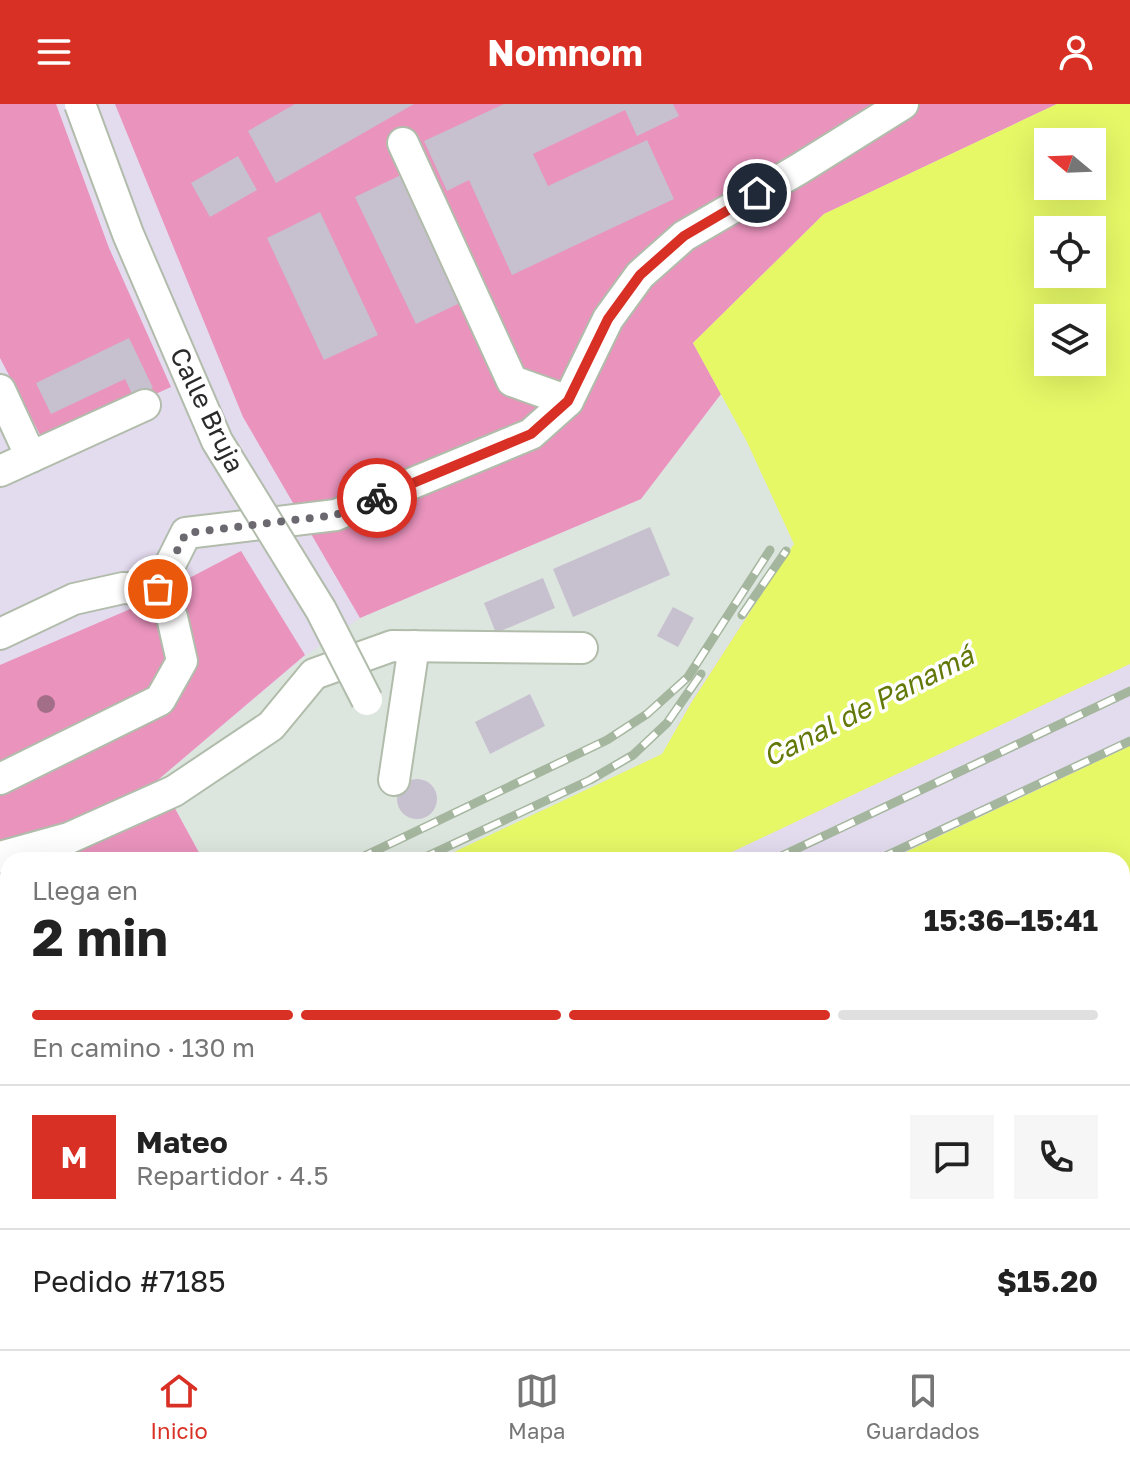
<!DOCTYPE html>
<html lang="es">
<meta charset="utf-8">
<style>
body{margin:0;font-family:"Golos Text",sans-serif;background:#f6f6f6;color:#222;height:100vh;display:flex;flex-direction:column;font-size:30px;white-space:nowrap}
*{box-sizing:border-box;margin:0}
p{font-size:26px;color:#767676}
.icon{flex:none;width:44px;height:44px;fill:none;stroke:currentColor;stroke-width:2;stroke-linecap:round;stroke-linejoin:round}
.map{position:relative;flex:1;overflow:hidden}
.drawer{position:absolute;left:0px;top:748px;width:1130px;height:498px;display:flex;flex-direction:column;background:#fff;border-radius:24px 24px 0 0;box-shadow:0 8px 32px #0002}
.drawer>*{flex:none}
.needle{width:52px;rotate:289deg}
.tools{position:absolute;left:1034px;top:24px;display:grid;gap:16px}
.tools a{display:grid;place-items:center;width:72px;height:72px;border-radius:0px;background:#fff;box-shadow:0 8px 32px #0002;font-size:40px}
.pin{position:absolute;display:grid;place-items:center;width:68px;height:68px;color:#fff;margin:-34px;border:4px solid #fff;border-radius:50%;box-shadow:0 2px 8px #0007}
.courier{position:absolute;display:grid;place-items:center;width:80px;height:80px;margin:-40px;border:6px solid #d93025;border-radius:50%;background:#fff;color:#222;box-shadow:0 2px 10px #0007}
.head em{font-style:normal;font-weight:700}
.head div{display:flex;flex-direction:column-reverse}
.head{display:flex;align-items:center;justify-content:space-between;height:136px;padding:0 32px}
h1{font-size:52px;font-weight:700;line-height:60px}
.bar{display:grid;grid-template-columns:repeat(4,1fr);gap:12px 8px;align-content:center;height:96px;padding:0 32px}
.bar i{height:10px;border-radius:6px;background:#e0e0e0}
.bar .selected{background:#d93025}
.bar p{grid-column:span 4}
.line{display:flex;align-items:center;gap:20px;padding:0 32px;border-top:2px solid #e0e0e0}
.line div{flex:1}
.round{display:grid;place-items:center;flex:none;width:84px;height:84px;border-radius:0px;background:#f6f6f6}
header{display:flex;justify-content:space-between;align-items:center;height:104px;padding:0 32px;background:#d93025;color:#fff;font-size:36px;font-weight:700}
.tab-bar{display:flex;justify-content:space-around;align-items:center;height:112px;border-top:2px solid #e0e0e0;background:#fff;font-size:22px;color:#767676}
.tab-bar a{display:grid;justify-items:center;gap:4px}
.tab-bar .selected{color:#d93025}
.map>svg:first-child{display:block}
</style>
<header><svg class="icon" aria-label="menu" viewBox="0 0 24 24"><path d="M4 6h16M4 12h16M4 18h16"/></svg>Nomnom<svg class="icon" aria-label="person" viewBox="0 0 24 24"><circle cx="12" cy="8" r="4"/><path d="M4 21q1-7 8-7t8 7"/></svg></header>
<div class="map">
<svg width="1130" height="1245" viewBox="0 0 1130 1245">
<rect width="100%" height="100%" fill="#e3dbee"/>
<polygon fill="#dce5de" points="721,290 747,338 794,440 690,598 662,650 437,756 203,756 159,675 305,552 360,514 641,395"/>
<g fill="#e993bd">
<polygon points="0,0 56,0 109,144 171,283 45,340 0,254"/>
<polygon points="115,0 1057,0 824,110 693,239 721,290 641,395 360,514 243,313"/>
<polygon points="241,447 305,551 159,675 203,756 8,756 8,955 0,958 0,561 128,506"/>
<polygon points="1130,1039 1130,1245 133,1245 148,1238 1122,1238 1122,1040"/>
</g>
<g fill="#e6f866" fill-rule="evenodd">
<path d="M1057,0H1130V560L715,756H437L662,650L691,599L794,440L747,338L693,239L824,110ZM1092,38V82H1048V38ZM1092,126V170H1048V126ZM1048,214H1092V258H1048Z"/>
<polygon points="1130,642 1130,1039 1122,1039 1122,756 889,756"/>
<polygon points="8,958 8,1091 0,1095 0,962"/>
<polygon points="8,1169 8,1238 148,1238 133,1245 0,1245 0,1173"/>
</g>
<g fill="#c7c0cf">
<polygon points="295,0 414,0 276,79 248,27"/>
<polygon points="504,0 673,0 679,12 637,32 625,6 533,50 548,82 647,36 674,95 512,171 469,76 447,87 424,37"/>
<polygon points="238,52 257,86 210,113 191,79"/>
<polygon points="403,70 464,197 416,220 355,93"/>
<polygon points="320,108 378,231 324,256 267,134"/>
<polygon points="129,234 153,284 134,294 125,275 51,310 36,279"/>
<polygon points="650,423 670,471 573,513 553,465"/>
<polygon points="543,474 555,504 496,529 484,499"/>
<polygon points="673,503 694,514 678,543 657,532"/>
<polygon points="530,590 545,622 490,650 475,618"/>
<circle cx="417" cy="695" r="20"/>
<polygon points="317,1238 346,1238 349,1245 320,1245"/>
</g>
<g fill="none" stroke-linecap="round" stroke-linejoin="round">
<g stroke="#b1bcab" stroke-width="34">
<g id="minor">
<polyline points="403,39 512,277 568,297"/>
<polyline points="0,286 31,353"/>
<polyline points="0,367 145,301"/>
<polyline points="0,530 74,495 123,484 158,485 186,429 336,411 531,330 568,297 608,215 640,171 684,132 799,65 903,0"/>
<polyline points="0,675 160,596 182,557 172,513 158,485"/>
<polyline points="394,676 414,542"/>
<polyline points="0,753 69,734 174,687 271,622 314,570 392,542 582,544"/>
<polyline points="0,801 8,793"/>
<polyline points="1122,1170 1130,1173"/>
<polyline points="374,1238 377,1245"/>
<polyline points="687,1238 690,1245"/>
<polyline points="443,1245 458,1238"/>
</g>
</g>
<use href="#minor" stroke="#fff" stroke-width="30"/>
<g stroke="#a5b69e" stroke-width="9">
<g id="rail">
<polyline points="742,511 786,447"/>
<polyline points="356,756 607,636 647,610 688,573 770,446"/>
<polyline points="419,756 590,676 633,651 667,619 701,570"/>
<polyline points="773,756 1130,587"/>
<polyline points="877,756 1130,637"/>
<polyline points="0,925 8,922"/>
<polyline points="0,953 8,950"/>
<polyline points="0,1121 8,1117"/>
<polyline points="0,1167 8,1164"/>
<polyline points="186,1245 201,1238"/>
<polyline points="251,1245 266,1238"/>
</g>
</g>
<use href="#rail" stroke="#fff" stroke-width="6" stroke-dasharray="18" stroke-linecap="butt"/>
<g stroke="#b1bcab" stroke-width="34" stroke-linecap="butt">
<polyline id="minor-bridge" points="80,0 128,130 217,337 321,506 367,596"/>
</g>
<use href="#minor-bridge" stroke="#fff" stroke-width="30"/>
</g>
<circle fill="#a36e88" cx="46" cy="600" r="9"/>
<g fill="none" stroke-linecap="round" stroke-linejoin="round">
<polyline stroke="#6b686f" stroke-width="8" stroke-dasharray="0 14.4" points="158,485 186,429 336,411 377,394"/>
<polyline stroke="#d93025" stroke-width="10" points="377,394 531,330 568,297 608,215 640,171 684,132 757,89"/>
</g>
<g text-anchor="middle" stroke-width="7" stroke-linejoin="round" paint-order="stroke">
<g font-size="26" fill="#2a2a2a" stroke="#fff">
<text transform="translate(207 306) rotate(64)" y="9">Calle Bruja</text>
</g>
<g font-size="28" font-style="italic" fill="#637907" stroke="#fff">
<text transform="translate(868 602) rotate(-27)" y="10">Canal de Panamá</text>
</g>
</g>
</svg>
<div class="tools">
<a><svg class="needle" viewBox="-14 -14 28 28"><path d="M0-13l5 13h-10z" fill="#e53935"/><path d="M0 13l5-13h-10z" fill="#767676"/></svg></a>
<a><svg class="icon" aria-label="locate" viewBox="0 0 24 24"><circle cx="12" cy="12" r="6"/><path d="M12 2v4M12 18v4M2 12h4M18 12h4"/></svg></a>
<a><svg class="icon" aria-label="layers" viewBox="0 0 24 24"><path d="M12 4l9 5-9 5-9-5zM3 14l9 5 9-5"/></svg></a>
</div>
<div class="pin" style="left:158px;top:485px;background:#ea580c"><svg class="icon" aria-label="bag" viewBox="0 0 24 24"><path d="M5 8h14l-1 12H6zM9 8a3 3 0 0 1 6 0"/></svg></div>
<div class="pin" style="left:757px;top:89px;background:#1f2937"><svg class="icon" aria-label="home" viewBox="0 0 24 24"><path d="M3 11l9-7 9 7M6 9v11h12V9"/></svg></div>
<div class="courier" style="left:377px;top:394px"><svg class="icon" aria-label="bike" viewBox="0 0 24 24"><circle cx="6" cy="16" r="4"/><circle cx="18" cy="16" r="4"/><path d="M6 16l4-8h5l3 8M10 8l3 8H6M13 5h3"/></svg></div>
<section class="drawer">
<div class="head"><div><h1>2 min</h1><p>Llega en</p></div><em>15:36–15:41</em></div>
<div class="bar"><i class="selected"></i><i class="selected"></i><i class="selected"></i><i></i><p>En camino · 130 m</p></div>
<div class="line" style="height:144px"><b class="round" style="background:#d93025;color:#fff">M</b><div><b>Mateo</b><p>Repartidor · 4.5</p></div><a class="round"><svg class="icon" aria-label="chat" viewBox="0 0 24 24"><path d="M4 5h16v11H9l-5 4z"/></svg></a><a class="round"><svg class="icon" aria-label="phone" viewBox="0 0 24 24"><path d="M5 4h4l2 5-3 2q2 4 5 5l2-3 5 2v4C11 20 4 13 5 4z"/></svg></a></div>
<div class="line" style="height:104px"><div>Pedido #7185</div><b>$15.20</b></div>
</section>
</div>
<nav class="tab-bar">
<a class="selected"><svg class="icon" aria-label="home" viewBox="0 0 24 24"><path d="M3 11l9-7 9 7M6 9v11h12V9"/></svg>Inicio</a>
<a><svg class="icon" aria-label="map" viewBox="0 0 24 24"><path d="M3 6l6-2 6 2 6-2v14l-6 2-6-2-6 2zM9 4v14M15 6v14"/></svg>Mapa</a>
<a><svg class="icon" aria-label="saved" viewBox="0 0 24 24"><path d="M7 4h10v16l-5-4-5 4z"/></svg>Guardados</a>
</nav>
